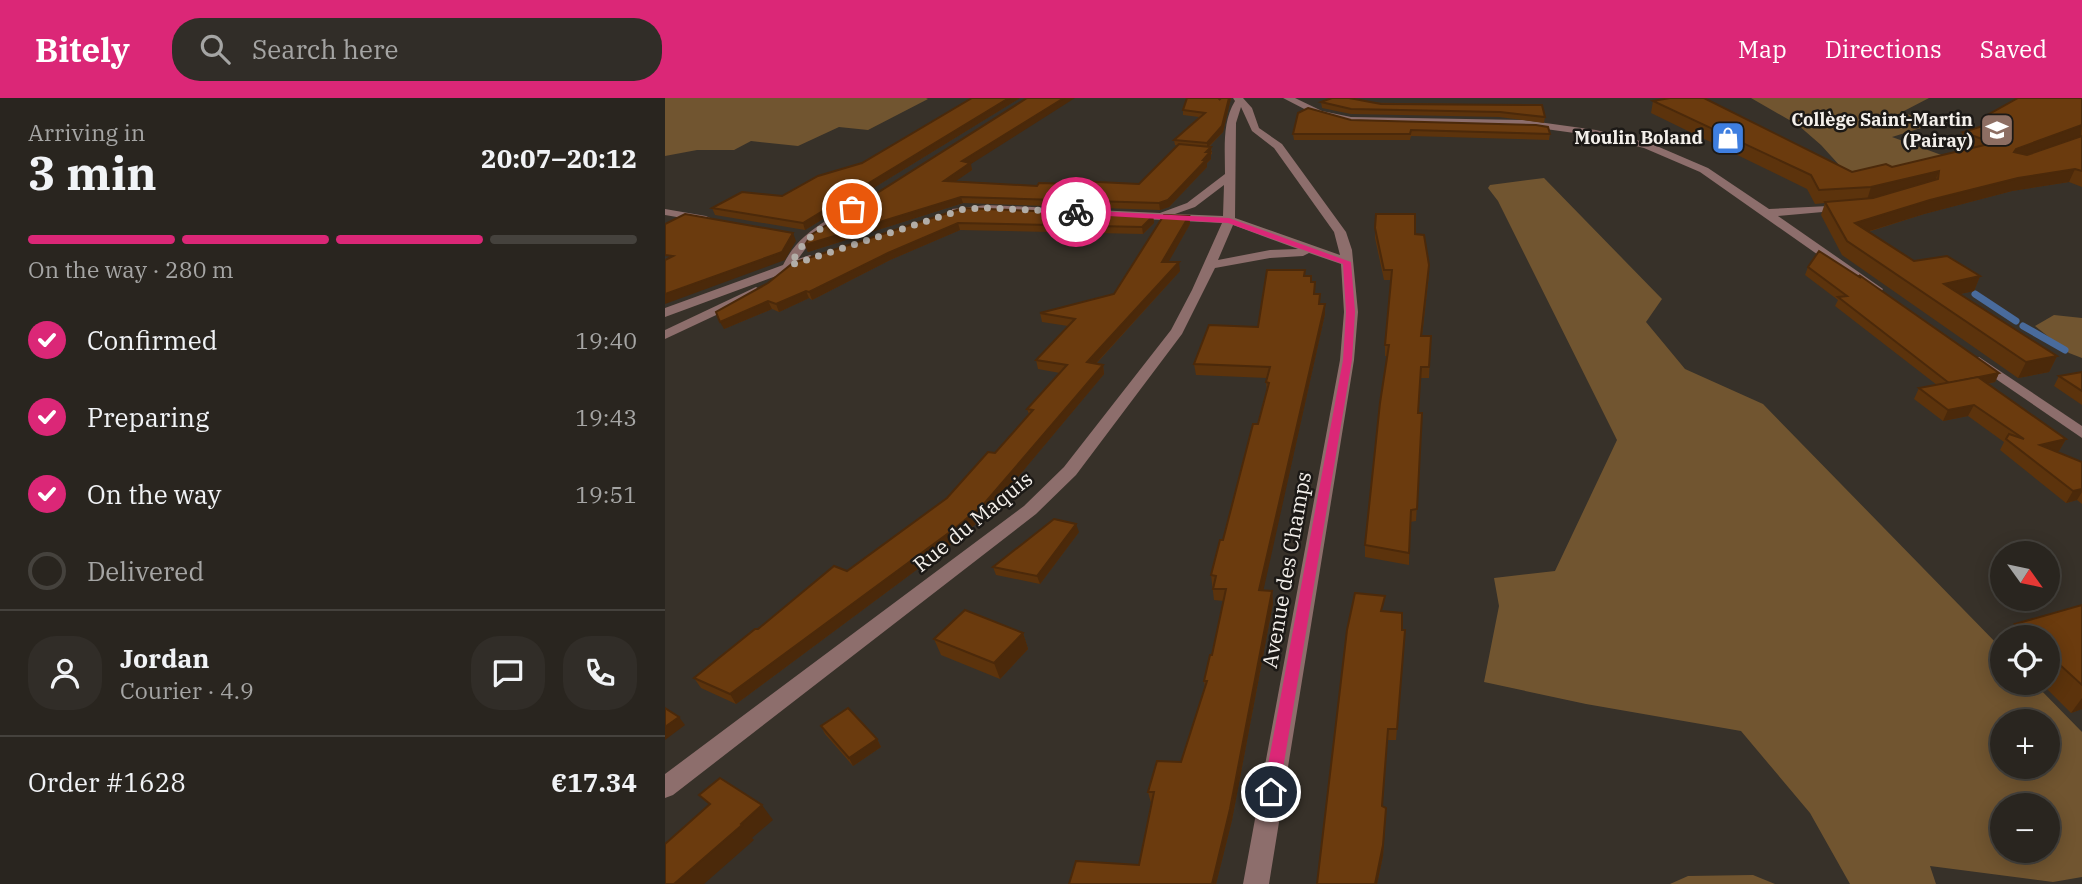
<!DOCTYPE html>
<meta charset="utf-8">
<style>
body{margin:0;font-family:"IBM Plex Serif",serif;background:#312d28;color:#f1f3f6;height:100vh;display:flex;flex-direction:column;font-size:26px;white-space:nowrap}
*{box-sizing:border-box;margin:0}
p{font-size:23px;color:#a5a5a4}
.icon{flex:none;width:38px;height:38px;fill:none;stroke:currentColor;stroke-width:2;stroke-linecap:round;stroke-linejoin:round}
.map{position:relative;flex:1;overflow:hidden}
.details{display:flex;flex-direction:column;background:#29251f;width:665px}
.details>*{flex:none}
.needle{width:46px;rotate:123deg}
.buttons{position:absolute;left:1325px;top:443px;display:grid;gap:14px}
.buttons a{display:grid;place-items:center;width:70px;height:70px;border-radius:50%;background:#29251f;box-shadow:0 4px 18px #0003,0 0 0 2px #45423d;font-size:35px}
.pin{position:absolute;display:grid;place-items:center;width:60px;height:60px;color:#fff;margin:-30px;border:4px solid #fff;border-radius:50%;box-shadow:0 2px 7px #0007}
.courier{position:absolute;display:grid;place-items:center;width:70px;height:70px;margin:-35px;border:5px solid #db2777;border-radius:50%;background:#fff;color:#222;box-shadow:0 2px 9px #0007}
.head em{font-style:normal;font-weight:700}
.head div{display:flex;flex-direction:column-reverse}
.head{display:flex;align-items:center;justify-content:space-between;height:119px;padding:0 28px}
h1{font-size:46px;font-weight:700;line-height:52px}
.bar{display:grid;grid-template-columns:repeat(4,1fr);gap:10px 7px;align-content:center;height:84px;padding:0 28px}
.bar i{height:9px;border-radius:5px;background:#45423d}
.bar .on{background:#db2777}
.bar p{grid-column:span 4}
.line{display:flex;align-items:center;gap:18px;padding:0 28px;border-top:2px solid #45423d}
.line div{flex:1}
.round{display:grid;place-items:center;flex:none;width:74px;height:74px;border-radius:28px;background:#312d28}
ol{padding:0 28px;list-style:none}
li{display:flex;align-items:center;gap:21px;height:77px}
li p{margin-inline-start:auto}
li .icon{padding:7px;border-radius:50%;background:#db2777;color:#fff;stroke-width:4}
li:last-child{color:#a5a5a4}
li i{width:38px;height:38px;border:4px solid #45423d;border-radius:50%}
header{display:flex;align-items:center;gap:42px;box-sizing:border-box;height:98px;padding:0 35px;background:#db2777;color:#fff}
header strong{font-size:33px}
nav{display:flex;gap:38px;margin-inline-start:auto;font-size:24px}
.search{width:490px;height:63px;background:#312d28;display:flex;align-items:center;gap:18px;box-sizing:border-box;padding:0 24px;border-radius:28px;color:#a5a5a4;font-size:26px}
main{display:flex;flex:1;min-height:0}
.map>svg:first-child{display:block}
</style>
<header>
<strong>Bitely</strong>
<div class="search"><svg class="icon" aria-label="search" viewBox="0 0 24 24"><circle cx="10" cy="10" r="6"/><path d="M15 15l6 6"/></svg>Search here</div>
<nav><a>Map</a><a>Directions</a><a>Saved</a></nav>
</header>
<main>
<section class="details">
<div class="head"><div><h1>3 min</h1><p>Arriving in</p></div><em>20:07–20:12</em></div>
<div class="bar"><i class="on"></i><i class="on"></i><i class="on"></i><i></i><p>On the way · 280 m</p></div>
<ol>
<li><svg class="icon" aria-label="check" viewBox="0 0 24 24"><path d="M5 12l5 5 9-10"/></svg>Confirmed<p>19:40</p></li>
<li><svg class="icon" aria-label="check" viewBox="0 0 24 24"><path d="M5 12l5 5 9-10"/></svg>Preparing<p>19:43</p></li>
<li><svg class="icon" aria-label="check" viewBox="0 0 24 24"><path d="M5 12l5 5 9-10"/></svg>On the way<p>19:51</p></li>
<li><i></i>Delivered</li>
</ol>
<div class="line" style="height:126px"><a class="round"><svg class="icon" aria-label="person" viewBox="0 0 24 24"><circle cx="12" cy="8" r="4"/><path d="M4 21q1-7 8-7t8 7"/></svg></a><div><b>Jordan</b><p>Courier · 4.9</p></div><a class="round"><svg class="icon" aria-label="chat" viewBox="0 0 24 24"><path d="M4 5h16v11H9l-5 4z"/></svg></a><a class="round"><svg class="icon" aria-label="phone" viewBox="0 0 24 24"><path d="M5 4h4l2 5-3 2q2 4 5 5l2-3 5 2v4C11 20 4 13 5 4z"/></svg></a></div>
<div class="line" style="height:91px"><div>Order #1628</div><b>€17.34</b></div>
</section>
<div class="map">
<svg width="1417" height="786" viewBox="0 0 1417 786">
<rect width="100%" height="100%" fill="#373129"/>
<g fill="#715530" fill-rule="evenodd">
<polygon points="0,0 261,0 263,1 203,32 174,29 133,48 86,43 69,52 32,52 0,58"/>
<polygon points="1086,0 1264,0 1237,14 1269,26 1227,39 1293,63 1186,80 1156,47 1133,27"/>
<path d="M879,80L997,201L981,224L1020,271L1098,306L1337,551V584L1369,585L1417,634V779L1388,784L1265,768L1271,786H1185L1145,715L1076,633L921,606L819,584L834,508L829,480L890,473L952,342L833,103L823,90L825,87ZM1382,623V668H1337V623ZM1382,707V752H1337V707Z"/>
<polygon points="1389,217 1417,220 1417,260 1404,255 1370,228"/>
<polygon points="1088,777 1110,786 1005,786 1023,778"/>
</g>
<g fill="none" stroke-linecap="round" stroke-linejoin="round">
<g stroke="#496b9c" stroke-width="7">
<polyline points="1310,196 1351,223"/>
<polyline points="1358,228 1400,252"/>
</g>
<g fill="#8d6e6c" fill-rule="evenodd">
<path d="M568,0H578L587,10L594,30L617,46L681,134L687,152L693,214L689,262L604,786H578L675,262L679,214L676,166L644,155L638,158L605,160L550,170L517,236L411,377L371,416L8,697L0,700V676L359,408L399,369L506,232L527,192L557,125L322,113L291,116L287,115V111L322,107L495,115L522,105L560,76C560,51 557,24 570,3ZM576,9L587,33L609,50L669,134L675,157L570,120L571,25ZM559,87L558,118L510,116L530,109ZM568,127L633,151L605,152L553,162Z"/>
<polygon points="618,0 630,0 657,13 686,19 859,22 931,32 987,46 1043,70 1104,111 1184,107 1186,109 1180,112 1113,118 1218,191 1216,194 1206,194 1035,74 979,50 931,38 859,28 686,25 651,17"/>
<polygon points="0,111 41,118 47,121 41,124 0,117"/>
<path d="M162,122L172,124L147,142L133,161L145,157L151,161L149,164L0,219V210L118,167C129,145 142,135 162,122Z"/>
<polygon points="91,189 98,193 96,196 0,241 0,232"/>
<polygon points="1314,259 1417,328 1417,340 1309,266 1307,263"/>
</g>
</g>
<g fill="#5c330c">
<polygon points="307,0 355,0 140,132 50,117 47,110 117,98 197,65"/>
<polygon points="522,0 566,0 558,34 544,49 546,49 547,56 545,57 546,61 542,65 542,69 504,109 495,112 298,105 143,154 140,147 305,66 307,72 290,83 372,88 474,86 513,48 510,47 509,42 534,19 518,17 518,12"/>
<polygon points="1417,0 1417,38 1416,38 1366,56 1417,38 1417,89 1404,84 1347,93 1259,116 1203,134 1249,163 1315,178 1309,193 1295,196 1392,258 1384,274 1353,280 1177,157 1156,117 1160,105 1150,106 1142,91 986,15 988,3 1187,74 1227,69 1303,51 1293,47 1298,34 1315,29 1319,19"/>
<polygon points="656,4 877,7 880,19 879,25 834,19 686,16 657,10"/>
<polygon points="686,22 885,36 884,42 746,38 745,42 629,42 628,36"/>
<polygon points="298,110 488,118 489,125 478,136 295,132 225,162 147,202 144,200 114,214 107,211 59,231 103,185"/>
<polygon points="524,118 525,126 503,164 515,173 431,266 438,267 439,276 321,417 293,441 71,606 36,590 29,580 93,531 182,473 282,400 330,355 364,316 362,311 395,275 373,271 371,262 403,228 377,224 375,215 449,196"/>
<polygon points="710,130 750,136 764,177 757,238 766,238 764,280 756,280 753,315 757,315 751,423 745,424 744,467 700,459 700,447 722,258 720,258 720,247 726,182 719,182 710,140"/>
<polygon points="1143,169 1194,179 1194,177 1334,275 1330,284 1322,286 1401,341 1394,353 1391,354 1417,364 1417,406 1412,402 1401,405 1335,352 1339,344 1303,318 1278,323 1249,301 1254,290 1272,287 1170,208 1173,202 1140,177"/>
<polygon points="640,172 640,178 646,184 650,196 660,216 598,492 607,493 608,505 567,722 551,786 404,786 474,767 487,705 486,705 483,694 516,664 540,589 539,583 547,557 559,503 549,502 546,477 558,442 593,326 602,293 601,284 602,280 531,277 529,266 593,229"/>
<polygon points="1417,274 1417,307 1389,288 1394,278"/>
<polygon points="414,434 375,486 331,477 328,469"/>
<polygon points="1417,507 1417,611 1406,615 1375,584 1382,584 1382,539 1342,539 1350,526"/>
<polygon points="720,510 719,513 737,532 739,544 731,642 722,642 717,709 721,710 718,758 712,786 652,786"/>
<polygon points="358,535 363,551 335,581 276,557 269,541"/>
<polygon points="156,628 212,641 216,649 188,668 160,636"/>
</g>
<g fill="#4b290a">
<polygon points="344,0 355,0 140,132 138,125"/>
<polygon points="399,0 410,0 306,66 307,72 281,90 279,83 297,63"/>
<polygon points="564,0 566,0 558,34 542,50 542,45"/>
<polygon points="1417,27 1416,38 1345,64 1351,51"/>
<polygon points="546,49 546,61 542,65 542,69 504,109 495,112 494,105 538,62 541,54"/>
<polygon points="1410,71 1404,84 1347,93 1259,116 1185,139 1190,125 1265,102 1353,80"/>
<polygon points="1274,73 1269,86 1202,102 1206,89"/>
<polygon points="296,99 298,105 143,154 140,147"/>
<polygon points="488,118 489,125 478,136 477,129"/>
<polygon points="524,118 525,126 499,172 497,164"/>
<polygon points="293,125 295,132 225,162 147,202 144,194 223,155"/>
<polygon points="128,135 131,143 120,162 0,206 0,196"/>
<polygon points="514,164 515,173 424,273 422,264"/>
<polygon points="1315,178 1309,193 1272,201 1279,186"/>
<polygon points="141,193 144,200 114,214 111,206"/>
<polygon points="103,203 107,211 59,231 55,224"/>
<polygon points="660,206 660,216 596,503 594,492"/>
<polygon points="1392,258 1384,274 1353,280 1361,264"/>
<polygon points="438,267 439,276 321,417 293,441 71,606 65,596"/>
<polygon points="1334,275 1330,284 1280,293 1284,285"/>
<polygon points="1309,307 1303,318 1278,323 1283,312"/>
<polygon points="1401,341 1394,353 1368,359 1375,347"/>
<polygon points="1417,391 1417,394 1412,402 1401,405 1408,393"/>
<polygon points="411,426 414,434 375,486 372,478"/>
<polygon points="607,493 608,505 567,722 551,786 547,786"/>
<polygon points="358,535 363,551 335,581 329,565"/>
<polygon points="1417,600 1417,611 1406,615"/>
<polygon points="14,619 20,627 0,642 0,629"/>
<polygon points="212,641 216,649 188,668 184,660"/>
<polygon points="97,707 108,722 87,740 89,742 39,786 9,786"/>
<polygon points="721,710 718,758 712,786 710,786"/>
</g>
<g fill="#6b3b0e" stroke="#4b290a" stroke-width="2">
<polygon points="307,0 344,0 138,125 47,110 77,94 117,98 153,78 197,65"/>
<polygon points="362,0 399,0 297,63 305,65 279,83 372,88 374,85 409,86 412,83 474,86 514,46 546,49 541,54 545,54 538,62 541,62 503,102 494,105 296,99 140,147 146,137"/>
<polygon points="522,0 555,0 554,2 556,0 564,0 557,28 542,45 509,42 540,15 518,12"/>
<polygon points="667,0 684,0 716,6 877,7 880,19 835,14 686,11 656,4"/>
<polygon points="1005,0 1039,0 1187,74 1221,66 1227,69 1328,45 1298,34 1334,23 1319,19 1353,0 1417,0 1417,27 1351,51 1349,54 1362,57 1417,38 1417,73 1410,71 1353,80 1265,102 1190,125 1249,163 1282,158 1315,178 1279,186 1392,258 1361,264 1182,143 1160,104 1208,100 1273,81 1274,73 1206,89 1154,92 1146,77 988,3"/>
<polygon points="643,10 686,22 871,27 883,29 885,36 746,32 745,36 628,36 633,15"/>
<polygon points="298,110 488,118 477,129 293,125 223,155 144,194 141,193 111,206 103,203 55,224 51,214 103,185 128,165"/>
<polygon points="20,116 128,135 117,154 0,196 0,162 8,158 0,157 0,126"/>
<polygon points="711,116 750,116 750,136 759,137 764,167 756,238 766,238 764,269 756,269 753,315 757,315 752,411 746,412 744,455 700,447 715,305 724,247 720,247 727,172 719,172 710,130"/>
<polygon points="499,117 524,118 497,164 514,164 422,264 438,267 318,407 289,431 65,596 29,580 90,531 93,531 169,468 182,473 282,400 323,354 330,355 368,312 362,311 402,267 371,262 410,221 375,215 449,196"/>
<polygon points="1154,153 1196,180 1194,177 1334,275 1284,285 1173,199 1182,198 1143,169"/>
<polygon points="602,172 640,172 639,178 646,178 646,184 650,184 649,196 655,196 654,206 660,206 594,492 607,493 565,711 547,786 404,786 411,763 474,767 489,694 483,694 492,663 516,664 542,583 539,583 545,557 547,557 561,491 548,491 551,478 546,477 555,442 558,442 588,326 593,326 604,285 601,284 605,269 529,266 544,227 593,229"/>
<polygon points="1417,274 1417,293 1394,278"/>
<polygon points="1313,279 1401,341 1375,347 1417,364 1417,391 1408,393 1341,341 1344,336 1359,341 1309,307 1283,312 1254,290"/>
<polygon points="389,421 411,426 372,478 328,469"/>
<polygon points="690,495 720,498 716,513 737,515 737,532 740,532 732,631 723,631 717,708 721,710 718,747 710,786 652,786 682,532"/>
<polygon points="1417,507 1417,587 1382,555 1382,539 1365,539 1350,526"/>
<polygon points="300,512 358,535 329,565 269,541"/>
<polygon points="0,610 14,619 0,629"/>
<polygon points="183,610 212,641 184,660 156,628"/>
<polygon points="55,680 97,707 76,726 77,727 9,786 0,786 0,746 45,706 34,697"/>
</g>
<polygon fill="#db2777" points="411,112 564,120 686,164 690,214 687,262 614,694 612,699 606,701 601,699 598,694 678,262 681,214 678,166 563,125 409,116"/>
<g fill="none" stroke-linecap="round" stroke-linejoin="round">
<path stroke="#b2ada7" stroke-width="7" stroke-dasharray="0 12.6" d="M187,111C161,127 138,138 126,167L299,111L322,110L411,114"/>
</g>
<defs>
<g id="school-square" transform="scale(1.75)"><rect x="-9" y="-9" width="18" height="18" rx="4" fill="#8d6e63" stroke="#1c1916"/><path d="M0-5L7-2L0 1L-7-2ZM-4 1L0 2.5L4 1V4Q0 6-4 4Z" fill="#fff"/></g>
<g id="shop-square" transform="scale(1.75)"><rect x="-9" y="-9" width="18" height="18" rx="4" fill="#3f7fe0" stroke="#1c1916"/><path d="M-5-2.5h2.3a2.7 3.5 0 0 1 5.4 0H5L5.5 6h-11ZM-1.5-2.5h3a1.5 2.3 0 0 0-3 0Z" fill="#fff"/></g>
</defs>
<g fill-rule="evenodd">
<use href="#school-square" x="1332" y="32"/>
<use href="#shop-square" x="1063" y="40"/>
</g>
<g text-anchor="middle" stroke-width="5" stroke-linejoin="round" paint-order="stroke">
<g font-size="18" font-weight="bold" fill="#f4f0eb" stroke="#1c1916" text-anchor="end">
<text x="1308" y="28">Collège Saint-Martin<tspan x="1308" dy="21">(Pairay)</tspan></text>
<text x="1038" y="46">Moulin Boland</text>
</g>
<g font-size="21" fill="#f4f0eb" stroke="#1c1916">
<text transform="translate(308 424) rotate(-39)" y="7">Rue du Maquis</text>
<text transform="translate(622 472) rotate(-80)" y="7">Avenue des Champs</text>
</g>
</g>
</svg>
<div class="buttons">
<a><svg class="needle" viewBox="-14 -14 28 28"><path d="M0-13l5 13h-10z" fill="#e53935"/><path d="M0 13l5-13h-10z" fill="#a5a5a4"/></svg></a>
<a><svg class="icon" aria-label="locate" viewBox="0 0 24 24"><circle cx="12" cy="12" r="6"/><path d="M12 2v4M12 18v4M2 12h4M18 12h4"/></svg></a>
<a>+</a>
<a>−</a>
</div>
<div class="pin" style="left:187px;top:111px;background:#ea580c"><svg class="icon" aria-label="bag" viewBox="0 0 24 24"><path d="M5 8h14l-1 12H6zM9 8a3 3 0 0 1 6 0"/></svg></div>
<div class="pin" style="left:606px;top:694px;background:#1f2937"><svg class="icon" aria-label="home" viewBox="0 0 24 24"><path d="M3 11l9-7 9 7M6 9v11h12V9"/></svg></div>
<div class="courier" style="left:411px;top:114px"><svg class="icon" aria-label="bike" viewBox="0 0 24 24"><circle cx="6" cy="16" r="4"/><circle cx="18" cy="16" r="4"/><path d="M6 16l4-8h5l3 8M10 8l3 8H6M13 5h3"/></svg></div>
</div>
</main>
